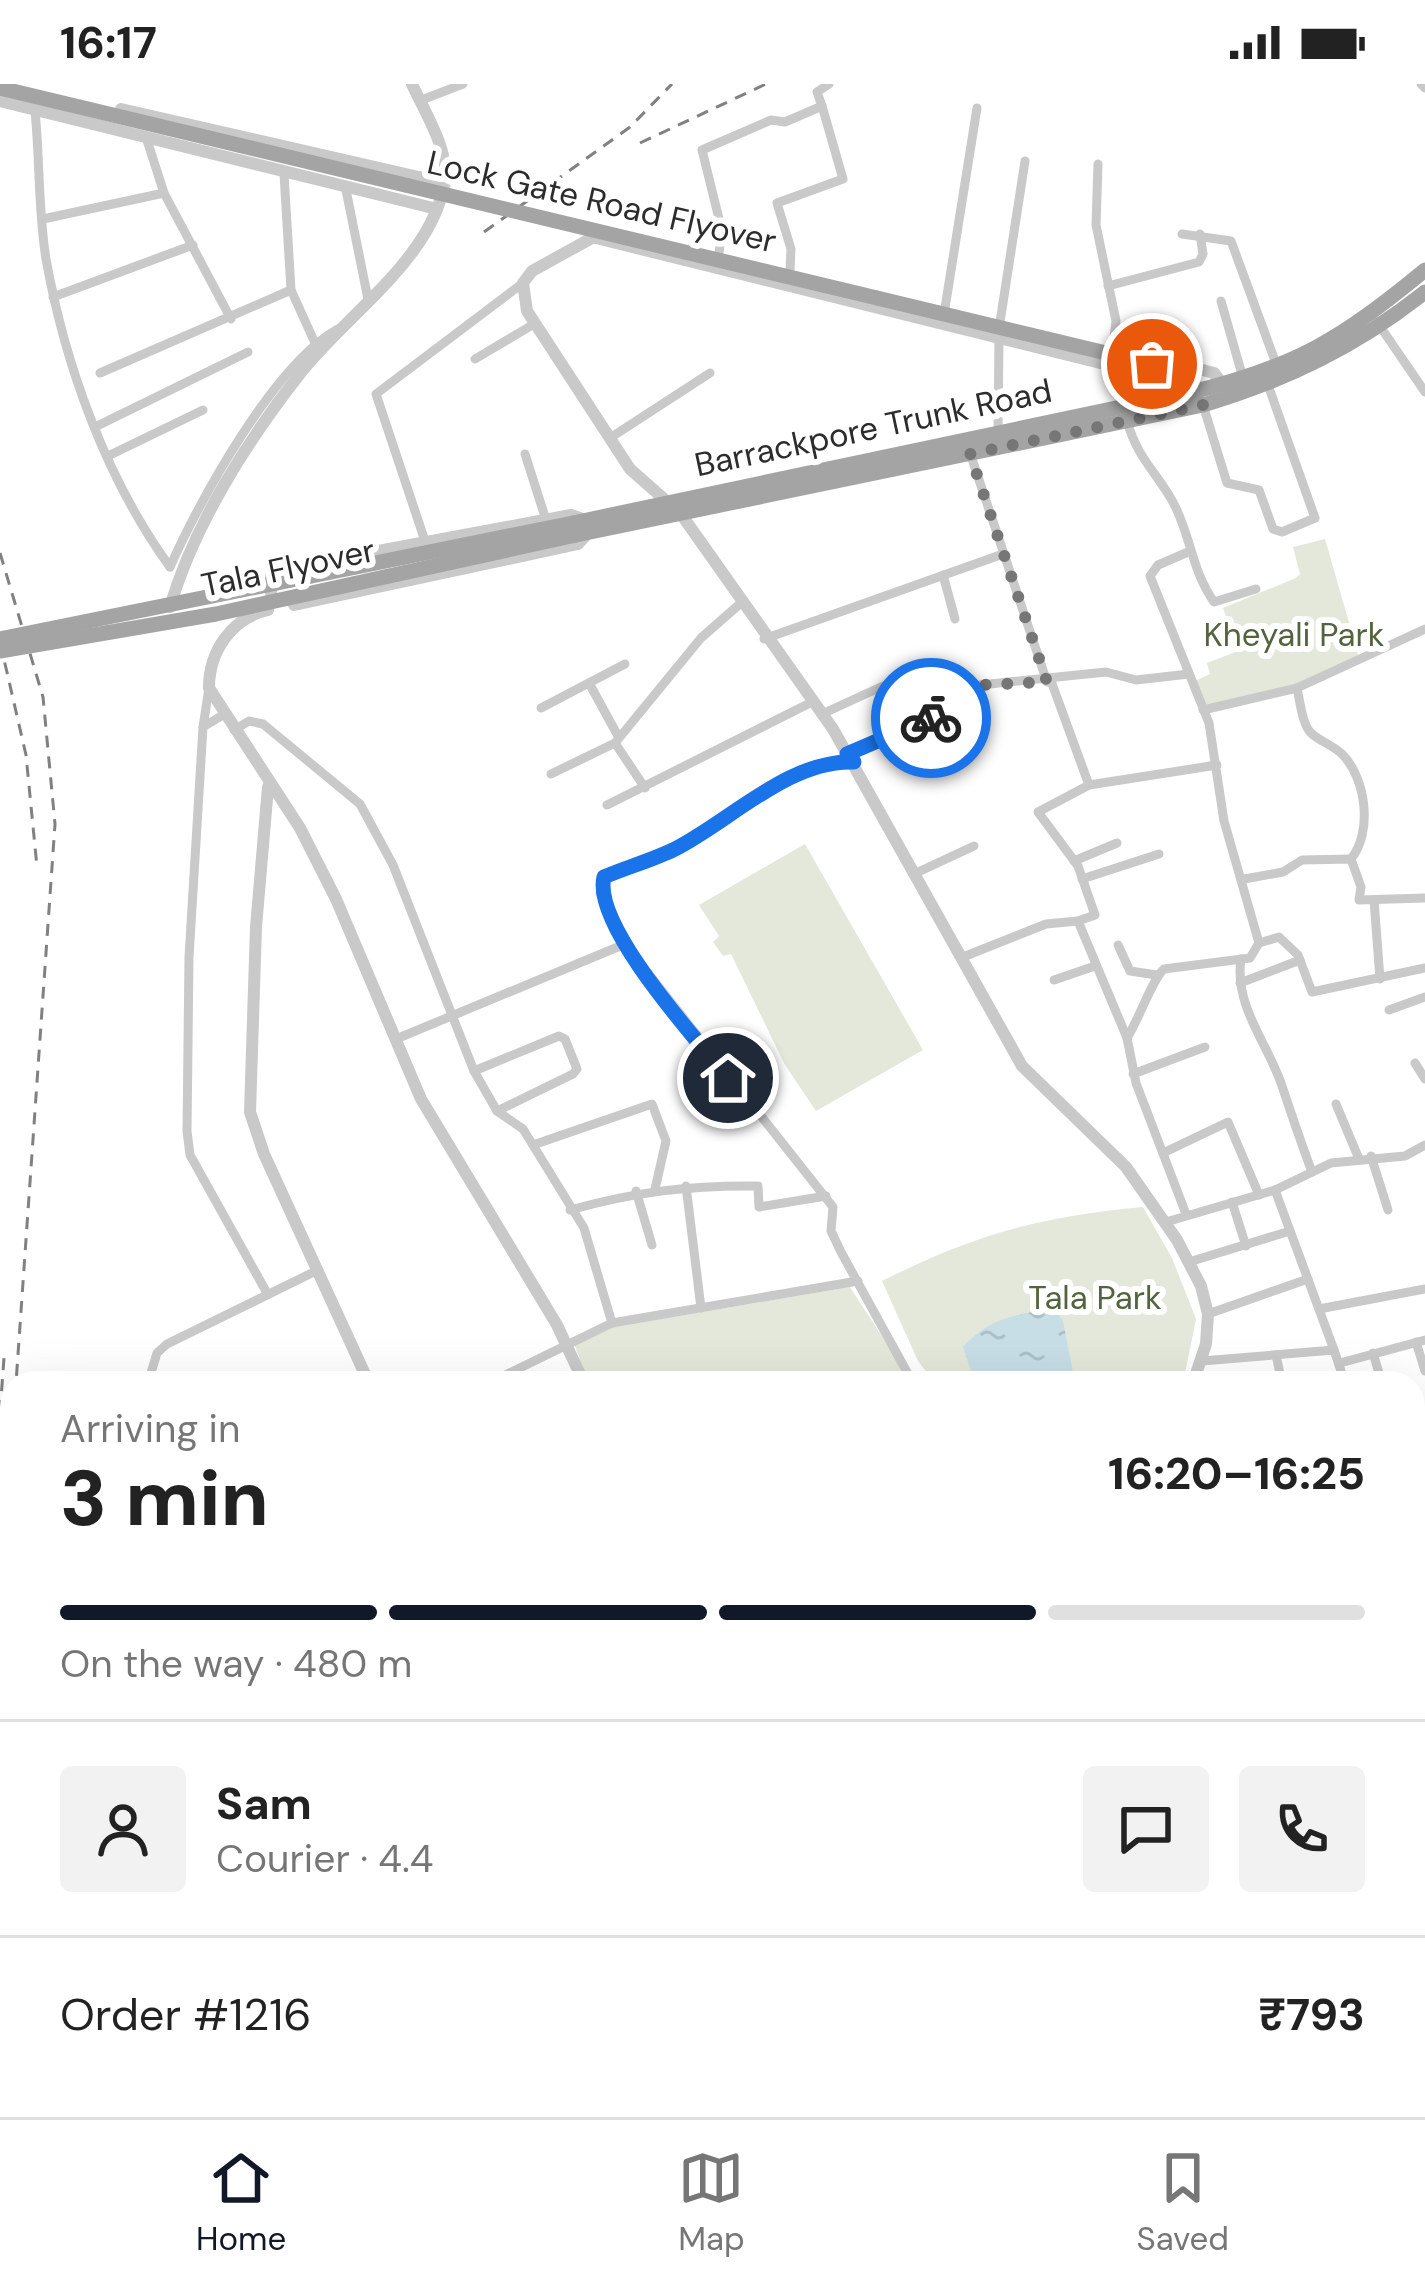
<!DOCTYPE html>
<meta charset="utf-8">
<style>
body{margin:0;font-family:"DM Sans",sans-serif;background:#f2f2f2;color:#222;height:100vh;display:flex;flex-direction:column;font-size:45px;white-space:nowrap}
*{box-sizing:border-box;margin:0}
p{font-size:39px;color:#767676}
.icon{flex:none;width:66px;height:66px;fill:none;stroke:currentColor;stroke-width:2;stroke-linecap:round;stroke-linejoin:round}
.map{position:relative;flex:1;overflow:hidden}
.sheet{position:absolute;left:0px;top:1287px;width:1425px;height:747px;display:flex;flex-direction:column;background:#fff;border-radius:36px 36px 0 0;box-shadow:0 12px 48px #0002}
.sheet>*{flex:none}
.pin{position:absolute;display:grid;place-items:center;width:102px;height:102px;color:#fff;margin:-51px;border:6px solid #fff;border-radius:50%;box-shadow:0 3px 12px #0007}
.courier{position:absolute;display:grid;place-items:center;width:120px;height:120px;margin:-60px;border:9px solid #1a73e8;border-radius:50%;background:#fff;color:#222;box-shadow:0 3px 15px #0007}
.headline em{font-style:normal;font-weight:800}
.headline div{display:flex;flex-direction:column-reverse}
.headline{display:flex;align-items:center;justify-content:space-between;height:204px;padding:0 60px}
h1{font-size:78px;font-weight:800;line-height:90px}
.bar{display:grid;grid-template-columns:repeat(4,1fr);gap:18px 12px;align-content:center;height:144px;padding:0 60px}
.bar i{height:15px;border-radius:9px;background:#e0e0e0}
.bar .selected{background:#111827}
.bar p{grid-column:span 4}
.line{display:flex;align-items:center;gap:30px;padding:0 60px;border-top:3px solid #e0e0e0}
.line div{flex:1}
.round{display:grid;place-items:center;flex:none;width:126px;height:126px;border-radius:12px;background:#f2f2f2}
.status{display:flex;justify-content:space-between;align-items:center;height:84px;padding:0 60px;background:#fff;direction:ltr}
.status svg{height:33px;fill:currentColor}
.dock{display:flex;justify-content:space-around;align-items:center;height:168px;border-top:3px solid #e0e0e0;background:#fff;font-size:33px;color:#767676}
.dock a{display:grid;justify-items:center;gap:6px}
.dock .selected{color:#111827}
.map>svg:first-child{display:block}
</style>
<div class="status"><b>16:17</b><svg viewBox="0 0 49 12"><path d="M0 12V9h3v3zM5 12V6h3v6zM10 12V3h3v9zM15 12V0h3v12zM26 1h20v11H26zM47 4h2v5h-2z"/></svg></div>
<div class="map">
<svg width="1425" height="2033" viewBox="0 0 1425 2033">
<defs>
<pattern id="water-ripples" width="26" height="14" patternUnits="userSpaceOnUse" patternTransform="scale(3)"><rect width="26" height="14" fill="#c7dee7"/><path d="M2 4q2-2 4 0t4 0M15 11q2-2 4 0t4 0" fill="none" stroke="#abbfc6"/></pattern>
</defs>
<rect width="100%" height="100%" fill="#fff"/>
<g fill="#e3e8da">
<polygon points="1325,455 1360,577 1332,591 1203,626 1193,598 1210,590 1207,579 1238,567 1223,524 1296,494 1300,490 1293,463"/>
<polygon points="805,760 923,966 816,1027 785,981 731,870 723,872 713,858 719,852 699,821"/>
<path d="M1143,1123L1172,1174L1196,1235L1183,1299H935L918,1277L882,1197C976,1150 1038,1133 1143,1123Z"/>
<polygon points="850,1203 912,1299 588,1299 574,1259 613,1243"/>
</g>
<path fill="url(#water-ripples)" d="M1039,1227L1057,1229L1063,1237L1075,1299H975L963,1263C984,1239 1007,1232 1039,1227Z"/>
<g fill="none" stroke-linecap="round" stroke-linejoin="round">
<g stroke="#c9c9c9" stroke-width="9">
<polyline points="1421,0 1425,4"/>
<polyline points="419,17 463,0"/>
<polyline points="822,22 817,8 829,0"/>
<path d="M35,27C40,76 38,126 46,175C65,281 106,395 170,483"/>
<polyline points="146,53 164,109 231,235"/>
<polyline points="1098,80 1096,141 1116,237 1113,263"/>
<polyline points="284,90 291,206 315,259"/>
<polyline points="345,101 368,215"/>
<polyline points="43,135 164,109"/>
<polyline points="1182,150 1231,157 1278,285"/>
<polyline points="719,169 722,147 702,66 771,36 785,38 822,22 843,95 777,119 791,165 790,186"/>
<polyline points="1108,202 1199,178 1203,170 1200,150"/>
<polyline points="53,213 193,161"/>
<polyline points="1221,217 1243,294"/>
<polyline points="945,224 977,24"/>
<polyline points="1000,238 1025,77"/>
<polyline points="1377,238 1425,308"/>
<polyline points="475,275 534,240"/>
<polyline points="100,289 291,206"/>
<polyline points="1203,321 1227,399 1259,406 1273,445 1282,448 1315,434 1268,301"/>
<path d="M1127,337C1138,376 1157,388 1174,420C1191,453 1192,487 1214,518L1256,505"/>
<polyline points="95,343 248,268"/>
<polyline points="998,348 999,254"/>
<polyline points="610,354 710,289"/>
<polyline points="969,366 1047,598"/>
<polyline points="525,370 546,436"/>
<polyline points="108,372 203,326"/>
<polyline points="426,460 376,310 523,199"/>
<path d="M170,483C199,417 275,279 338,245"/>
<polyline points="943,491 955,535"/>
<polyline points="764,555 1003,470"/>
<polyline points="1051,597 1089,701 1038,728 1078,782 1095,831 1078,837 1127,954"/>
<polyline points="589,599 618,652"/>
<path d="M1297,604C1300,617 1302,640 1311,649C1319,657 1333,661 1342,670C1366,694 1373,748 1351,775"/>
<polyline points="541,624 625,580"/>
<polyline points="1203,626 1297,604 1425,545"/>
<polyline points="822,630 883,602"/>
<polyline points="223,631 203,643 189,873 187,1047 190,1071 267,1209"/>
<polyline points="203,643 209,604"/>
<polyline points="234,646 249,637 263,640 360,720 393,781 474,987 497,1027 523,1045 584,1144 612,1239"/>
<polyline points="615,659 645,704"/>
<polyline points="847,670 929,635 980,601 1106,588 1136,596 1189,590"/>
<path d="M853,678C790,675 730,738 675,765C653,776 627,783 604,793L600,809L625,860L833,1123L831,1147L841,1168L913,1299"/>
<polyline points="551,690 615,659 701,554 742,518"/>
<polyline points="1089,701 1217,681"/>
<polyline points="607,721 812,618"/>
<polyline points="1074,777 1117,759"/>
<polyline points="916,789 974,762"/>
<polyline points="1082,795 1159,770"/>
<polyline points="1244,795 1283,788 1302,776 1351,775 1361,803 1359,816 1425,814"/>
<polyline points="1374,816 1380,895"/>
<polyline points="1259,859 1279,853 1298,871 1312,908 1425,884"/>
<polyline points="1118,861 1130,887 1157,891"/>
<polyline points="963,873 1046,840 1078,837"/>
<path d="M1241,875C1234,921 1267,959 1281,999C1291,1029 1301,1059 1312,1088"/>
<polyline points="1054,896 1095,882"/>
<polyline points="1240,899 1300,876"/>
<polyline points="1389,926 1425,913"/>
<polyline points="396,955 625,860"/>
<polyline points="1415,979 1425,995"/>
<polyline points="474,987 559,952 565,955 577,985 573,990 497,1027"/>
<polyline points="1133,990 1205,963"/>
<polyline points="1336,1020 1359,1075"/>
<polyline points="533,1061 652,1020 666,1057 655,1105"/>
<polyline points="1163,1069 1228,1038 1259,1111"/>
<polyline points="1371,1072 1388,1126"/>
<polyline points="686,1102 701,1224"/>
<polyline points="1275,1106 1334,1266"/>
<polyline points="636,1107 652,1161"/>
<polyline points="1232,1118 1246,1162"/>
<path d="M570,1126C634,1108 691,1101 758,1102L759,1123L826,1112"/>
<path d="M1186,1130L1136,999L1127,954C1139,935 1153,894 1164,885L1250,874L1259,859L1224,737L1209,639L1150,492L1158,481L1188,468"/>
<polyline points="1166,1138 1275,1106 1331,1079 1405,1072 1425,1061"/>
<polyline points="1189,1178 1290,1147"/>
<polyline points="1319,1225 1425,1205"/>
<polyline points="1208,1230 1308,1195"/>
<polyline points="1416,1258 1425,1287"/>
<polyline points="1373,1269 1382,1299"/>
<polyline points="1276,1271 1282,1299"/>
<polyline points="1202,1277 1334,1266 1345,1299"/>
<polyline points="1340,1279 1425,1256"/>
<polyline points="148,1299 157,1269 167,1260 318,1186"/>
<polyline points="489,1299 612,1239 858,1197"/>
<polyline points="1421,1392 1425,1402"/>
<polyline points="1413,1484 1425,1481"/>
<polyline points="1413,1567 1425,1563"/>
<polyline points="1413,1830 1425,1828"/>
<polyline points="1413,1954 1425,1952"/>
<polyline points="0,1989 12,1860"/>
<polyline points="56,2022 57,2033"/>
<polyline points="100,2022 101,2033"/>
<polyline points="280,2022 284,2033"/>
<polyline points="336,2022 338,2026 356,2022"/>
<polyline points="446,2022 448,2033"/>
<polyline points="1045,2022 1051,2033"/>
<polyline points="1128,2022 1134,2033"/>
<polyline points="1306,2022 1323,2033"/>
<polyline points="1381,2022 1387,2033"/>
<polyline points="0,2023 12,2020"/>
<polyline points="185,2033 223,2027"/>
<polyline points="513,2033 565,2022"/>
</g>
<g stroke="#c9c9c9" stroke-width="12">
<polyline points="0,17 437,125"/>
<polyline points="121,25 445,99"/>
<polyline points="601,149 532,187 523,199 527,227 630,385 681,430 833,645 1022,982 1126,1083 1177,1156 1201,1202 1208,1230 1206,1260 1193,1299"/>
<polyline points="592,153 1177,298"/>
<polyline points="1122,265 1214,289 1227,306"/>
<polyline points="271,509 271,487 571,431 585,436"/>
<polyline points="294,521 578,460 588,449"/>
<path d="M170,523C194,441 247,357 299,291C344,232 436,173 445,94C448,64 424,27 412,0"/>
<path d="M268,526C231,534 209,568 209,604L300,744L336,815L421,1015L557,1241L584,1299"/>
<polyline points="268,703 256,843 250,1028 264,1070 369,1299"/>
<polyline points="1413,1333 1425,1329"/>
<polyline points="1259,2033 1265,2022"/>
</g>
<g stroke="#a4a4a4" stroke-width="15">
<polyline points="877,214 1152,280 1173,289 1196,313"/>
<path d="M573,439L1192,308C1298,282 1342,254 1425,186"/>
<path d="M576,451L1203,321C1287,296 1357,262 1425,208"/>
<polyline points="0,1497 12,1506"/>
<polyline points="684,2022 699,2033"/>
<polyline points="702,2022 717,2033"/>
</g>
<g stroke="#818181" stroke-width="3" stroke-dasharray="12 9" stroke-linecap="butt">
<polyline points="640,59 766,0"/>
<polyline points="484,148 630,43 672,0"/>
<polyline points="0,469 43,613 55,740 16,1299"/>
<polyline points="0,558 26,671 37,783"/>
<polyline points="0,1328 4,1274"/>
<polyline points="0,1422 12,1338"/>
</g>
<g stroke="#a4a4a4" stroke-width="15">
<polyline points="0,4 877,214"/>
<polyline points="0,555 573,439"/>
<polyline points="0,567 216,530 576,451"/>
<polyline points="0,1507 12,1515"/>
</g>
</g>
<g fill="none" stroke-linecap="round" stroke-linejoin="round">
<polyline stroke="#767676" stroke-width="12" stroke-dasharray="0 21.6" points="931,634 980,601 1047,598 970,370 1203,321 1178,293 1152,280"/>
<path stroke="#1a73e8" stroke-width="15" d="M728,994C696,955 592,841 604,793C627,783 653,776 675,765C730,737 790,675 854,678L847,670L931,634"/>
</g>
<g text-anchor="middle" stroke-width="12" stroke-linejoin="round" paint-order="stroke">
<g font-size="33" fill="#2c2c2c" stroke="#fff">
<text transform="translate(602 117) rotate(13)" y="12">Lock Gate Road Flyover</text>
<text transform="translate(873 343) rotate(-12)" y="12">Barrackpore Trunk Road</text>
<text transform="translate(288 483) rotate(-12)" y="12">Tala Flyover</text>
</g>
<g font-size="33" fill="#52633d" stroke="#fff">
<text x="1294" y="562">Kheyali Park</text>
<text x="1095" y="1225">Tala Park</text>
</g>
</g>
</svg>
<div class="pin" style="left:1152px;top:280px;background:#ea580c"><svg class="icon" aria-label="bag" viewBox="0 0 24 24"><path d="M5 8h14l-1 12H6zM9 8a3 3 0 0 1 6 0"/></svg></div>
<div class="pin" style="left:728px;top:994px;background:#1f2937"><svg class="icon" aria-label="home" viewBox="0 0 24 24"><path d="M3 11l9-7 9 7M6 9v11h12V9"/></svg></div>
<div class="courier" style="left:931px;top:634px"><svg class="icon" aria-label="bike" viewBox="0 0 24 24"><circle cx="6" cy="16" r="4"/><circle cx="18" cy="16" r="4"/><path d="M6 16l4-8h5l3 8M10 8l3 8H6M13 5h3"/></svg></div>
<section class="sheet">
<div class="headline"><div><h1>3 min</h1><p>Arriving in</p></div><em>16:20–16:25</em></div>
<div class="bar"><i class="selected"></i><i class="selected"></i><i class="selected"></i><i></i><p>On the way · 480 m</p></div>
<div class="line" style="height:216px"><a class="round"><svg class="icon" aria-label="person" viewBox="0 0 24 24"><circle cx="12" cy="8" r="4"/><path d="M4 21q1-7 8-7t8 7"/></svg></a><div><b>Sam</b><p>Courier · 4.4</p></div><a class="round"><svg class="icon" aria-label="chat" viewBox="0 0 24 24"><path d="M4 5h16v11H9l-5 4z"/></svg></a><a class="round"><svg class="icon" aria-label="phone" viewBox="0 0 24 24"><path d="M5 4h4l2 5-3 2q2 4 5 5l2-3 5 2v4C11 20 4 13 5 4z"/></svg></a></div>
<div class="line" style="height:156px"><div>Order #1216</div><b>₹793</b></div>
</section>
</div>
<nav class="dock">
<a class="selected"><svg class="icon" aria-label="home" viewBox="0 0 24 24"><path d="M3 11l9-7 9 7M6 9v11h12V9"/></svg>Home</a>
<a><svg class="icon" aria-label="map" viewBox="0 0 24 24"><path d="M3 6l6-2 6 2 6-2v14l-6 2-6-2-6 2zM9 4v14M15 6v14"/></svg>Map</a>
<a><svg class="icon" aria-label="saved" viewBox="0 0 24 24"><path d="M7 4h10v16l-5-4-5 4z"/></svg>Saved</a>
</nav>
